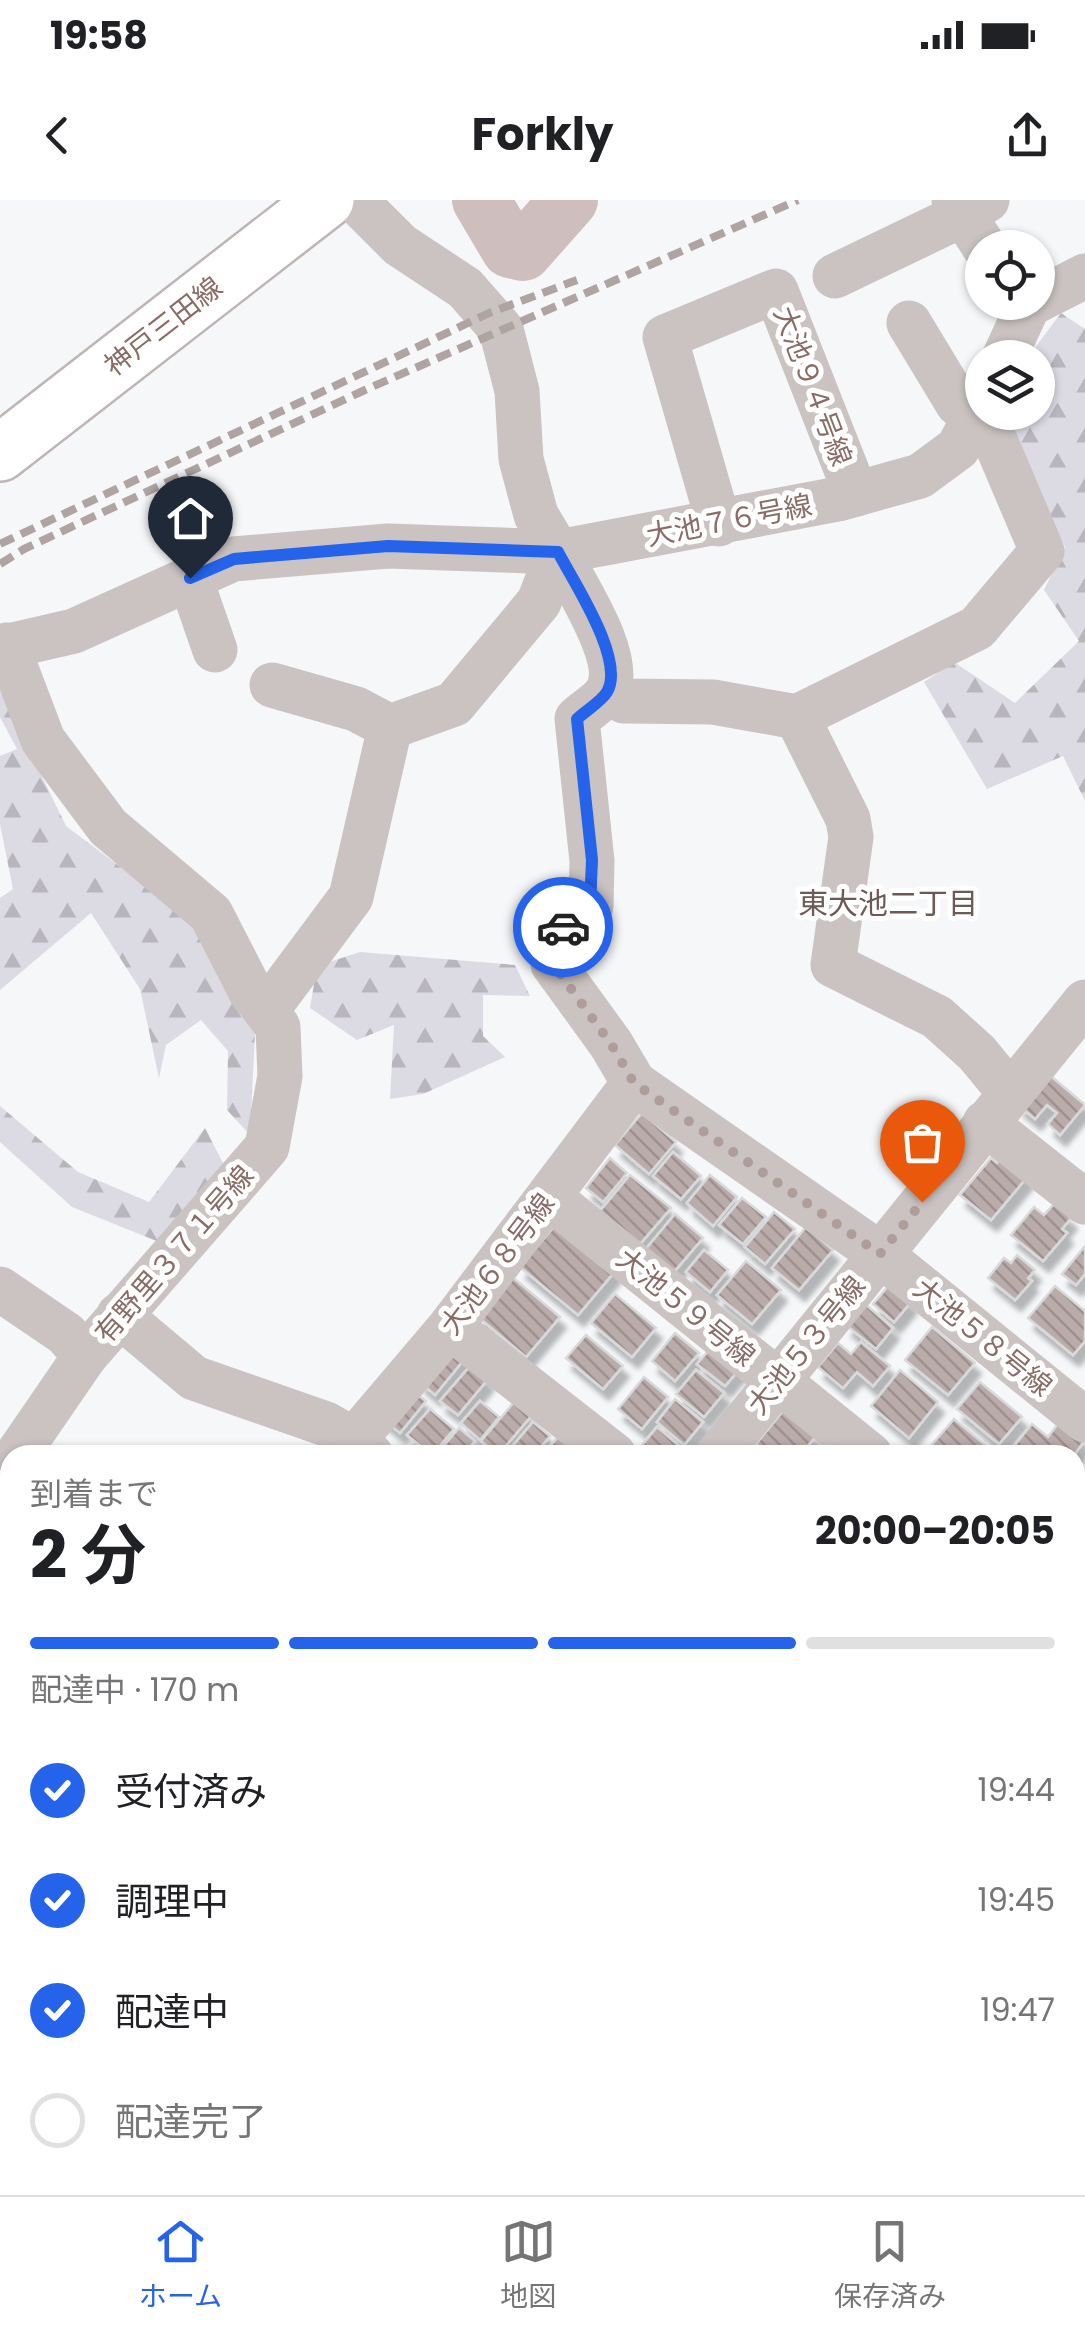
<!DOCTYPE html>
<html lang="ja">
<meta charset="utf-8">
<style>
body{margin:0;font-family:Poppins,"Noto Sans JP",sans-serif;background:#f6f6f6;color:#202124;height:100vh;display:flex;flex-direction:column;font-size:38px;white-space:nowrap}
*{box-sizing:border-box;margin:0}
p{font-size:32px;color:#757577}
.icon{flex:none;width:55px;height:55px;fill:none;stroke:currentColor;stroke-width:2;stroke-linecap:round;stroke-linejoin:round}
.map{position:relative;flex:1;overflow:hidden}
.drawer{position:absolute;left:0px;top:1245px;width:1085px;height:750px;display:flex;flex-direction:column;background:#fff;border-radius:30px 30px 0 0;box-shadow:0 2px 8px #0004}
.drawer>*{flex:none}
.buttons{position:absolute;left:965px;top:30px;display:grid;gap:20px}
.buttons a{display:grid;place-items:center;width:90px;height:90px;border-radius:50%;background:#fff;box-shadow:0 2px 8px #0004;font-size:50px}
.pin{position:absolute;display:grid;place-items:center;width:85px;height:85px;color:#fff;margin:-102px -42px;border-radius:50% 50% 50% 0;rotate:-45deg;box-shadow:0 0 10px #0007}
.pin .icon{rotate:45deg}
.courier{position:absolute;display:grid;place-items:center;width:100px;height:100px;margin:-50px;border:8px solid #2563eb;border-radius:50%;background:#fff;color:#222;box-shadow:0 2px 12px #0007}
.overview em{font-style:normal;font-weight:700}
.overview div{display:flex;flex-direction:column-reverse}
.overview{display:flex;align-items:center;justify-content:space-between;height:170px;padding:0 30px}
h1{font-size:65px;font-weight:700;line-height:75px}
.bar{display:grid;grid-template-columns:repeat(4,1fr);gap:15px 10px;align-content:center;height:120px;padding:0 30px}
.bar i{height:12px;border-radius:8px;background:#e0e0e0}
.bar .current{background:#2563eb}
.bar p{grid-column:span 4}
ol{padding:0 30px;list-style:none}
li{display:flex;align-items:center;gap:30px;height:110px}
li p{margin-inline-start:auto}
li .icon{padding:10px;border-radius:50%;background:#2563eb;color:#fff;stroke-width:4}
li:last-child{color:#757577}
li i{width:55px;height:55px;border:5px solid #e0e0e0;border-radius:50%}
.status{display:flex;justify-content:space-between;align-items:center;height:70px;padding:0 50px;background:#fff;direction:ltr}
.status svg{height:28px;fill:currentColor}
header{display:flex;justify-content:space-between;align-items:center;height:130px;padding:0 30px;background:#fff;font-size:45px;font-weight:700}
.tab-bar{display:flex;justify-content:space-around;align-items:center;height:140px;border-top:2px solid #e0e0e0;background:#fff;font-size:28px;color:#757577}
.tab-bar a{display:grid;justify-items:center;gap:5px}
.tab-bar .current{color:#2563eb}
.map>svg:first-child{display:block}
</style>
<div class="status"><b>19:58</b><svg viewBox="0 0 49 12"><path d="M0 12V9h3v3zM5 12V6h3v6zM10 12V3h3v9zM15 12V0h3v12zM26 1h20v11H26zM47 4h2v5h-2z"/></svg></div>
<header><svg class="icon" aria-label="back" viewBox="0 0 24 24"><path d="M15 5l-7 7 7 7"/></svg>Forkly<svg class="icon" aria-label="share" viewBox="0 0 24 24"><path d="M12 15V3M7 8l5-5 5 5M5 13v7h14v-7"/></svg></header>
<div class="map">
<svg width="1085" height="1995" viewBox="0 0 1085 1995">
<defs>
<pattern id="forest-firs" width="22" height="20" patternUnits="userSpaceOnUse" patternTransform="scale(2.5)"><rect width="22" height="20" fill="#dcdae3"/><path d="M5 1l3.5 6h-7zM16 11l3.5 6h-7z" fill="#b8b5bc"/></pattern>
<pattern id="building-back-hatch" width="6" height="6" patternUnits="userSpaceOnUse" patternTransform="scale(2.5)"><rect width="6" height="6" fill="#baacaa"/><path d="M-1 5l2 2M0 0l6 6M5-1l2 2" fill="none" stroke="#9d908e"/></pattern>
<filter id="shadow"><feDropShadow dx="6" dy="11" stdDeviation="2.5" flood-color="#0004"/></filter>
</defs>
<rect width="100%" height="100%" fill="#f6f7f9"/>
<g fill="url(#forest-firs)">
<polygon points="1061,113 1085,129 1085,601 1063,556 987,589 924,482 954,462 1015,503 1079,441 1044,390 1065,347 1006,225 1008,213 1038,212 1038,158 1028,157"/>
<polygon points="0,490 66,626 199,726 256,813 250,935 227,910 228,851 201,820 166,845 159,878 140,789 91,713 0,790 0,698 13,689 0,624 0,556 17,549 0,517"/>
<polygon points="360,752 515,765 530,796 483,795 483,836 505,857 423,894 390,899 394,825 357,840 310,808 317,766"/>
<polygon points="0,906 78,972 149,1002 205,928 224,965 159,1042 72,1007 0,942"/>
</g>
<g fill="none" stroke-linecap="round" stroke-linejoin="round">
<polyline stroke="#cfbebe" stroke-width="58" points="481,0 510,49 523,52 569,0"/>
</g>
<g fill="url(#building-back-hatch)" stroke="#d8d9db" stroke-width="2.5" filter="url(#shadow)">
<polygon points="1046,872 1085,905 1060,935 1048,924 1057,913 1047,905 1035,919 1018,905"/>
<polygon points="642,913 676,942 649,974 615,945"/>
<polygon points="673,952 701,976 681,999 653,976"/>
<polygon points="1004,955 1028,976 991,1020 960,995 991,958 997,963"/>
<polygon points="610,958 627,973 603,1002 586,988"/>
<polygon points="630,975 671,1008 640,1044 600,1011"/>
<polygon points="710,975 737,997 713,1026 687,1003"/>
<polygon points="742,998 766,1017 743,1044 719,1025"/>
<polygon points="1054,1004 1071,1018 1062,1029 1067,1033 1043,1061 1011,1035 1034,1007 1044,1015"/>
<polygon points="774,1012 795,1029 765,1064 745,1047"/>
<polygon points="675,1014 703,1038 673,1073 645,1050"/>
<polygon points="558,1022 616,1070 578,1115 520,1067"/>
<polygon points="806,1027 833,1050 799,1090 772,1068"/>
<polygon points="1085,1046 1085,1074 1076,1085 1062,1074"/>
<polygon points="704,1050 728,1070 710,1092 686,1072"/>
<polygon points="1017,1055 1035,1070 1028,1078 1032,1081 1015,1100 988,1078 1004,1058 1011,1063"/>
<polygon points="746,1061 781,1090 752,1124 717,1095"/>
<polygon points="511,1076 560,1117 526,1157 477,1116"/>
<polygon points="890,1084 911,1102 894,1122 873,1104"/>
<polygon points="1055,1086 1085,1111 1085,1141 1073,1155 1028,1118"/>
<polygon points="615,1094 656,1128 632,1157 591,1123"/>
<polygon points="864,1103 893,1128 876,1149 846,1125"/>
<polygon points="932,1127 975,1163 948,1195 905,1160"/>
<polygon points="675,1133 699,1153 675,1181 652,1161"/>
<polygon points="586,1135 623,1166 603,1189 566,1158"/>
<polygon points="716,1142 743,1165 725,1186 697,1164"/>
<polygon points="861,1142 890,1166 873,1186 857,1172 843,1188 818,1167 838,1143 851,1154"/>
<polygon points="450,1144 466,1157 435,1195 419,1181"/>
<polygon points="471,1165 488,1179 458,1215 440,1201"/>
<polygon points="696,1170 724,1193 704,1217 676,1194"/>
<polygon points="900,1170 938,1202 909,1238 871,1206"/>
<polygon points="644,1177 668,1197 642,1229 618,1209"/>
<polygon points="980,1182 1022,1217 999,1244 957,1209"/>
<polygon points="408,1187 426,1201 400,1233 382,1218"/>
<polygon points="675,1199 703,1222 684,1245 657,1222"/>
<polygon points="480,1201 499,1217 480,1240 461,1223"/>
<polygon points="515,1201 532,1215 498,1255 481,1241"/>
<polygon points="430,1209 454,1229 432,1255 407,1235"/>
<polygon points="784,1210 816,1236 800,1255 769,1255 756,1244"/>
<polygon points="954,1219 983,1243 998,1255 923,1255"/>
<polygon points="1061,1220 1085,1240 1074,1255 1014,1255 1010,1251 1032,1224 1048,1237"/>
<polygon points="533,1222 550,1236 534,1255 505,1255"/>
<polygon points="657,1227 684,1250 679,1255 647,1255 639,1249"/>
<polygon points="459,1228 475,1241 463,1255 436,1255"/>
<polygon points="562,1232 576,1243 566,1255 543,1255"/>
</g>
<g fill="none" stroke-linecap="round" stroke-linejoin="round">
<g stroke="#beb6b4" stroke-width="60">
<polyline id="major" points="0,253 326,0"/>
</g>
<g stroke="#cac3c1" stroke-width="45">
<polyline points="954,0 985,48"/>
<polyline points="835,76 962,15 987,0"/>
<polyline points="1038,100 1085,76"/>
<polyline points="1004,158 1028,106 1034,102"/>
<polyline points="719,324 665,137 776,91 856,294"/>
<path d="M558,352C573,382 626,459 607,492C601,502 585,511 577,519L592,661L591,706L568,722L552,740L553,764L611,844L634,883L880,1054L1085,1220"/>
<polyline points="558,352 838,299 920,276 958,248 982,203"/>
<polyline points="190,378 215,450"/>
<polyline points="7,445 43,540 108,627 211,714 251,792 266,811"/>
<polyline points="0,448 74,431 233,359 388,346 558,352 536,315 521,259 517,191 501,129 465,88 400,45 355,0"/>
<polyline points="272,485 356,509 390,527"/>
<polyline points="607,492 624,501 713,502 797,517 848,619 851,637 833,765 937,817 977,853 1009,892"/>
<polyline points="797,517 977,428 1042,351 994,238 976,217 958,204 909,123"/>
<polyline points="985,923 1085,1002"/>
<polyline points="549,997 870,1255"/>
<polyline points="0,1089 66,1134 85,1156 17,1255"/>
<polyline points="119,1115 194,1178 326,1224 354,1240 371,1255"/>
<polyline points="450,1127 614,1255"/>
<polyline points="85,1156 267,947 280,876 278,827 266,811 351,697 390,527 454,504 539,402 558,352"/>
<polyline points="354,1240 450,1127 634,883"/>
<polyline points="718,1255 1085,802"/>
<polyline points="1075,1434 1085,1421"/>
<polyline points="0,1500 10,1511"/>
<polyline points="1075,1634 1085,1642"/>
<polyline points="1075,1834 1085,1842"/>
<polyline points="267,1985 279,1995"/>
<polyline points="507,1985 519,1995"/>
<polyline points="755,1985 767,1995"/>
<polyline points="998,1985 1010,1995"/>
<polyline points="0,1987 9,1995"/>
<polyline points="42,1995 50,1985"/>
<polyline points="618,1995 627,1985"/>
</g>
<use href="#major" stroke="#fff" stroke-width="55"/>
<g stroke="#b0a4a2" stroke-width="8" stroke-dasharray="15 8" stroke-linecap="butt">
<polyline points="0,344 489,113 577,80"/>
<polyline points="0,364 24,349 365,190 798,0"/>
</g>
</g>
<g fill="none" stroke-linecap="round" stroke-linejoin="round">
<polyline stroke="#af9d99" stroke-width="10" stroke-dasharray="0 18" points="563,727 552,740 553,764 611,844 634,883 880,1054 922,1002"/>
<path stroke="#2563eb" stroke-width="12" d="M190,378L234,359L388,346L558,352C573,381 626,460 607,492C601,502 585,511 577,519L592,660L590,706L563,727"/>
</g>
<g text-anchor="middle" stroke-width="10" stroke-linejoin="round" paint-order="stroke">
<g font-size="28" fill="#896c66" stroke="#fff">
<text transform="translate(163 126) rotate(-38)" y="10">神戸三田線</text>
<text transform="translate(813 186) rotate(69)" y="10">大池９４号線</text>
<text transform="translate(729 320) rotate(-11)" y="10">大池７６号線</text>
<text transform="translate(174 1054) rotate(-49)" y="10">有野里３７１号線</text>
<text transform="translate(497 1064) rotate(-53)" y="10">大池６８号線</text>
<text transform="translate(686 1107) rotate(39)" y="10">大池５９号線</text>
<text transform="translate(983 1137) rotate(39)" y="10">大池５８号線</text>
<text transform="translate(806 1145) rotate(-51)" y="10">大池５３号線</text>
</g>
<g font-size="30" fill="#6d5955" stroke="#fff">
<text x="888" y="714">東大池二丁目</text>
</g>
</g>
</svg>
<div class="buttons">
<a><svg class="icon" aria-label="locate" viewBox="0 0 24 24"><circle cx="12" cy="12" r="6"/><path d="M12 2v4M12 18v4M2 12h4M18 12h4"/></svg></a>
<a><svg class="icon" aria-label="layers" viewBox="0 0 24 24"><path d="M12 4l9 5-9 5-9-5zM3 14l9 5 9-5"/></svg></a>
</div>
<div class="pin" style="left:922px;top:1002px;background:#ea580c"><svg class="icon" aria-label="bag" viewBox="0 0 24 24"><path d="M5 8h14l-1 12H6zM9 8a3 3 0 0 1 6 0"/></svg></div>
<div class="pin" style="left:190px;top:378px;background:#1f2937"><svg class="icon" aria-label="home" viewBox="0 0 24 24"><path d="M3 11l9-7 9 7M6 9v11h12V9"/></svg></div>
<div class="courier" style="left:563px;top:727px"><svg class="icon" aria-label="car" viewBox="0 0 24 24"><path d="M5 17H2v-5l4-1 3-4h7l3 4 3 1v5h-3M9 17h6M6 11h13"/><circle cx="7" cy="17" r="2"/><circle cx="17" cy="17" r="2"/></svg></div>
<section class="drawer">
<div class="overview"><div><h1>2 分</h1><p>到着まで</p></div><em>20:00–20:05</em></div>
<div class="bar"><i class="current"></i><i class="current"></i><i class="current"></i><i></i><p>配達中 · 170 m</p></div>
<ol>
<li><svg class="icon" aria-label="check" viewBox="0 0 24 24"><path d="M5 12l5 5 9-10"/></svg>受付済み<p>19:44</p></li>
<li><svg class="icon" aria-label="check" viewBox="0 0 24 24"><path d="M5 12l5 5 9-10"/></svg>調理中<p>19:45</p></li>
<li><svg class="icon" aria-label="check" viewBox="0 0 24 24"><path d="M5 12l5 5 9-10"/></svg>配達中<p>19:47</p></li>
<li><i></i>配達完了</li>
</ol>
</section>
</div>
<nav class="tab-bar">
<a class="current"><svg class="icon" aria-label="home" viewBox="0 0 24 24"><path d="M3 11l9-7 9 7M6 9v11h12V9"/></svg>ホーム</a>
<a><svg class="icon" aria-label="map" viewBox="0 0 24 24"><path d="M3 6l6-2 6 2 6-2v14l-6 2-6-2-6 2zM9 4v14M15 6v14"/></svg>地図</a>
<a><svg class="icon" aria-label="saved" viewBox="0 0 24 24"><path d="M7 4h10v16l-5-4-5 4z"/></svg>保存済み</a>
</nav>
